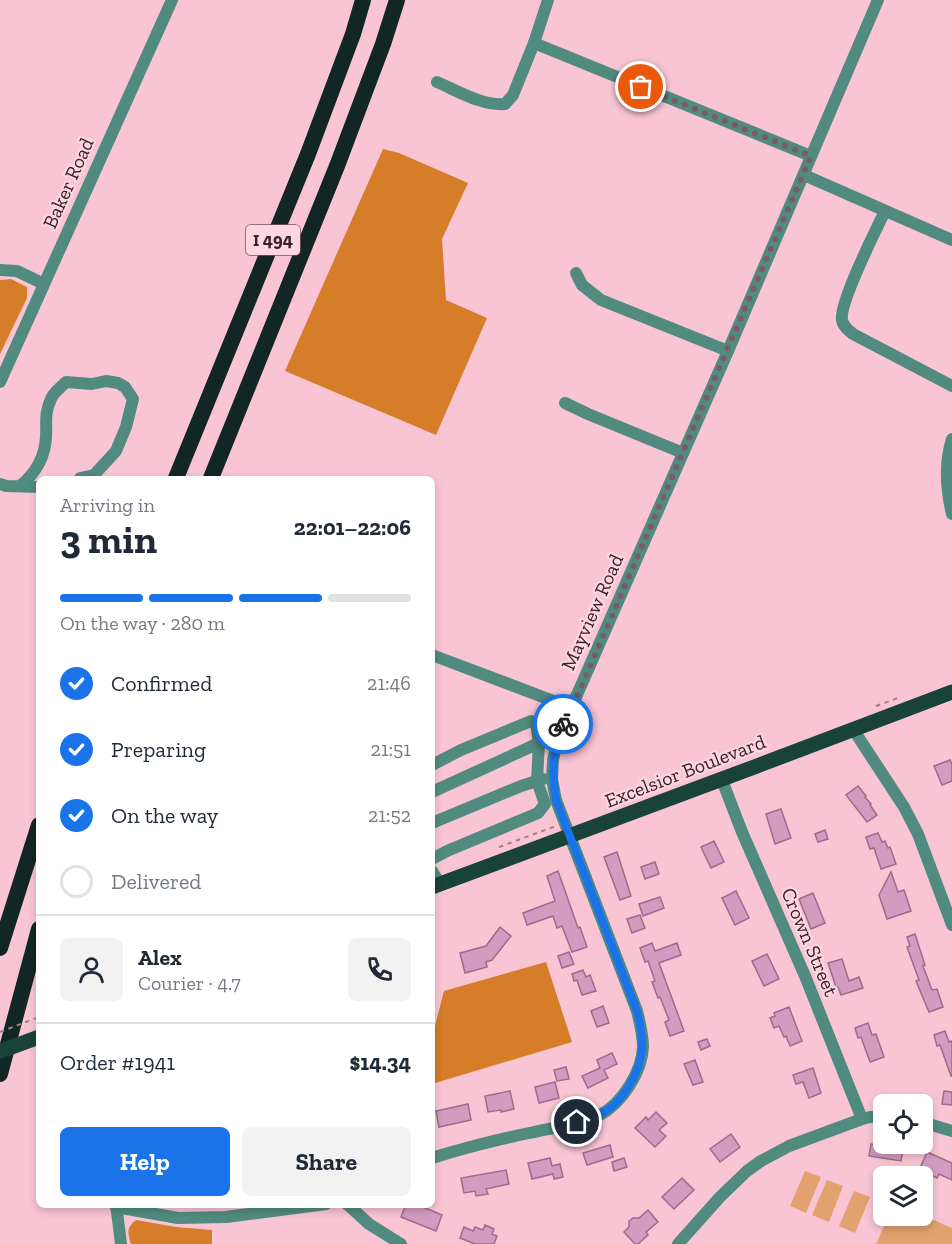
<!DOCTYPE html>
<meta charset="utf-8">
<style>
body{margin:0;font-family:"Zilla Slab",serif;background:#f2f2f3;color:#1f2937;height:100vh;display:flex;flex-direction:column;font-size:22px;white-space:nowrap}
*{box-sizing:border-box;margin:0}
p{font-size:20px;color:#747a83}
.icon{flex:none;width:33px;height:33px;fill:none;stroke:currentColor;stroke-width:2;stroke-linecap:round;stroke-linejoin:round}
.map{position:relative;flex:1;overflow:hidden}
.side{position:absolute;left:36px;top:476px;width:399px;height:732px;display:flex;flex-direction:column;background:#fff;border-radius:9px;box-shadow:0 3px 9px #0003}
.side>*{flex:none}
.controls{position:absolute;left:873px;top:1094px;display:grid;gap:12px}
.controls a{display:grid;place-items:center;width:60px;height:60px;border-radius:9px;background:#fff;box-shadow:0 3px 9px #0003;font-size:30px}
.pin{position:absolute;display:grid;place-items:center;width:51px;height:51px;color:#fff;margin:-26px;border:3px solid #fff;border-radius:50%;box-shadow:0 2px 6px #0007}
.courier{position:absolute;display:grid;place-items:center;width:60px;height:60px;margin:-30px;border:4px solid #1a73e8;border-radius:50%;background:#fff;color:#222;box-shadow:0 2px 8px #0007}
.headline em{font-style:normal;font-weight:700}
.headline div{display:flex;flex-direction:column-reverse}
.headline{display:flex;align-items:center;justify-content:space-between;height:102px;padding:0 24px}
h1{font-size:39px;font-weight:700;line-height:45px}
.bar{display:grid;grid-template-columns:repeat(4,1fr);gap:9px 6px;align-content:center;height:72px;padding:0 24px}
.bar i{height:8px;border-radius:4px;background:#e0e1e3}
.bar .on{background:#1a73e8}
.bar p{grid-column:span 4}
.line{display:flex;align-items:center;gap:15px;padding:0 24px;border-top:2px solid #e0e1e3}
.line div{flex:1}
.round{display:grid;place-items:center;flex:none;width:63px;height:63px;border-radius:9px;background:#f2f2f3}
ol{padding:0 24px;list-style:none}
li{display:flex;align-items:center;gap:18px;height:66px}
li p{margin-inline-start:auto}
li .icon{padding:6px;border-radius:50%;background:#1a73e8;color:#fff;stroke-width:4}
li:last-child{color:#747a83}
li i{width:33px;height:33px;border:3px solid #e0e1e3;border-radius:50%}
.action{display:flex;gap:12px;margin-top:auto;padding:12px 24px}
.action a{flex:1;height:69px;border-radius:9px;background:#1a73e8;color:#fff;font-size:24px;font-weight:700;line-height:69px;text-align:center}
.action a+a{background:#f2f2f3;color:#1f2937}
.map>svg:first-child{display:block}
</style>
<div class="map">
<svg width="952" height="1244" viewBox="0 0 952 1244">
<rect width="100%" height="100%" fill="#f9c5d4"/>
<g fill="#e1a26f">
<polygon points="805,1171 821,1177 806,1213 790,1206"/>
<polygon points="827,1180 843,1186 829,1222 812,1215"/>
<polygon points="854,1191 870,1197 855,1233 839,1226"/>
<polygon points="889,1215 922,1215 952,1228 952,1244 876,1244"/>
</g>
<g fill="#d57d28">
<polygon points="383,149 399,153 468,183 442,239 446,300 487,318 436,435 285,371"/>
<polygon points="11,279 27,287 27,298 0,354 0,280"/>
<polygon points="546,962 572,1042 432,1084 432,1027 435,1026 444,991"/>
<path d="M136,1220L176,1227L212,1230V1244H131C128,1232 126,1228 136,1220Z"/>
</g>
<g fill="#d19cbf" stroke="#9d6b8c" stroke-width="1.5">
<polygon points="950,760 952,764 952,781 942,785 934,766"/>
<polygon points="858,786 866,796 865,797 871,804 870,805 877,815 867,822 846,795"/>
<polygon points="781,809 791,838 775,844 766,814"/>
<polygon points="825,830 828,839 818,842 815,834"/>
<polygon points="878,833 882,842 885,841 888,848 890,847 896,864 881,869 874,848 870,849 866,837"/>
<polygon points="714,841 724,862 711,868 701,847"/>
<polygon points="617,852 631,896 620,900 604,857"/>
<polygon points="655,862 659,874 645,879 641,867"/>
<polygon points="558,871 578,928 580,927 587,947 572,952 562,926 557,928 553,916 527,925 523,913 555,901 547,876"/>
<polygon points="891,872 898,892 904,890 911,911 887,919 879,895"/>
<polygon points="736,891 749,918 735,925 722,898"/>
<polygon points="813,893 825,923 811,929 799,899"/>
<polygon points="660,897 664,908 643,916 639,904"/>
<polygon points="640,915 645,928 632,933 627,919"/>
<polygon points="500,927 511,936 492,960 486,962 487,967 465,973 460,953 486,946"/>
<polygon points="915,934 925,965 923,966 932,990 937,989 943,1007 929,1012 916,981 919,980 907,947 910,946 907,937"/>
<polygon points="652,943 655,951 677,943 681,955 659,963 684,1031 670,1036 665,1022 669,1020 660,997 658,998 652,982 655,981 648,961 645,962 640,948"/>
<polygon points="569,952 574,964 562,968 558,956"/>
<polygon points="767,954 779,979 764,986 752,961"/>
<polygon points="842,959 849,981 859,977 863,988 841,995 838,987 836,987 828,963"/>
<polygon points="583,970 586,977 590,975 596,991 582,995 577,980 574,981 572,974"/>
<polygon points="603,1006 609,1023 597,1027 591,1011"/>
<polygon points="789,1007 802,1041 790,1046 786,1036 784,1037 779,1026 774,1028 770,1018 775,1016 774,1013"/>
<polygon points="868,1023 872,1035 876,1034 884,1057 870,1062 861,1037 858,1038 855,1028"/>
<polygon points="945,1031 949,1042 952,1041 952,1076 951,1076 940,1045 937,1046 934,1035"/>
<polygon points="707,1039 710,1046 701,1050 698,1042"/>
<polygon points="612,1053 617,1064 604,1070 608,1078 588,1088 582,1076 600,1068 597,1060"/>
<polygon points="695,1060 703,1082 693,1085 684,1064"/>
<polygon points="566,1067 569,1079 557,1081 554,1070"/>
<polygon points="813,1068 821,1093 809,1098 803,1082 796,1084 793,1075"/>
<polygon points="555,1082 559,1098 539,1103 535,1087"/>
<polygon points="510,1091 514,1109 501,1112 501,1110 488,1112 485,1096"/>
<polygon points="944,1091 952,1092 952,1105 942,1104"/>
<polygon points="468,1104 471,1120 439,1127 436,1111"/>
<polygon points="656,1112 667,1123 659,1130 666,1136 655,1147 635,1128 646,1117 648,1120"/>
<polygon points="731,1134 740,1147 720,1162 710,1149"/>
<polygon points="871,1144 903,1149 901,1161 869,1156"/>
<polygon points="610,1145 613,1157 587,1165 583,1153"/>
<polygon points="927,1152 952,1163 952,1180 939,1174 937,1178 925,1172 926,1169 921,1166"/>
<polygon points="550,1158 552,1166 560,1164 563,1177 554,1179 553,1174 532,1179 528,1163"/>
<polygon points="624,1158 627,1167 614,1171 612,1162"/>
<polygon points="506,1170 509,1184 486,1189 488,1194 476,1196 475,1191 464,1193 461,1178"/>
<polygon points="682,1178 694,1190 674,1209 662,1197"/>
<polygon points="406,1204 416,1204 442,1215 436,1231 401,1217"/>
<polygon points="648,1210 658,1222 646,1232 648,1235 638,1244 635,1244 624,1232 629,1227 629,1221 633,1218 639,1218"/>
<polygon points="485,1225 494,1229 492,1234 497,1236 494,1244 475,1244 460,1238 464,1227 473,1231 475,1227 483,1230"/>
</g>
<g fill="none" stroke-linecap="round" stroke-linejoin="round">
<g stroke="#a67e8a" stroke-width="2" stroke-dasharray="4.5 4.5" stroke-linecap="butt">
<polyline points="876,706 898,698"/>
<polyline points="499,847 556,826"/>
</g>
<g stroke="#518b7f" stroke-width="12">
<polyline points="534,43 811,156"/>
<path d="M437,82C458,91 482,106 505,104L513,95L534,43L548,0"/>
<polyline points="804,175 952,240"/>
<path d="M885,211C876,230 839,303 842,320C843,326 848,330 853,334L952,386"/>
<polyline points="0,270 17,271 44,284"/>
<polyline points="576,273 582,285 601,300 728,351"/>
<polyline points="0,382 172,0"/>
<polyline points="565,403 588,414 683,453"/>
<path d="M952,439C944,464 946,489 952,514"/>
<polyline points="0,484 6,486 39,487"/>
<path d="M20,486C36,473 45,458 46,437C47,422 44,414 51,399C53,393 61,387 66,382L92,384L106,381L118,383L125,387L133,399L126,427L116,451L94,475L80,478"/>
<polyline points="432,655 572,708"/>
<polyline points="853,729 904,807 918,834 952,925"/>
<polyline points="432,765 461,750 531,721 536,723 539,743 545,742"/>
<polyline points="722,780 742,832 805,976 862,1119"/>
<polyline points="432,792 539,743 537,781 545,804 538,813 447,851 432,859"/>
<polyline points="432,823 521,786 543,779"/>
<polyline points="432,871 440,884"/>
<polyline points="922,1122 952,1131"/>
<path d="M432,1158C464,1148 496,1140 529,1133C550,1128 582,1124 600,1115C622,1103 642,1072 643,1047C643,1035 640,1023 637,1011L556,800L552,779L553,760L558,738L728,351L878,0"/>
<polyline points="116,1204 121,1244"/>
<polyline points="347,1204 369,1224 401,1244"/>
<polyline points="116,1207 178,1218 226,1217 326,1204"/>
<polyline points="678,1244 720,1197 747,1171 761,1161 789,1146 862,1119 870,1117 884,1117"/>
</g>
<path stroke="#18423a" stroke-width="15" d="M432,887C606,823 779,758 952,692"/>
<g stroke="#122723" stroke-width="16">
<polyline points="176,478 308,154 353,34 363,0"/>
<polyline points="211,478 337,166 383,44 397,0"/>
<polyline points="0,948 39,825"/>
<polyline points="0,1074 39,929"/>
</g>
<polyline stroke="#a67e8a" stroke-width="2" stroke-dasharray="4.5 4.5" stroke-linecap="butt" points="0,1032 39,1017"/>
<polyline stroke="#18423a" stroke-width="15" points="1,1051 39,1037"/>
</g>
<g fill="none" stroke-linecap="round" stroke-linejoin="round">
<polyline stroke="#7c5a65" stroke-width="6" stroke-dasharray="0 10.8" points="563,724 572,708 811,156 641,87"/>
<path stroke="#1a73e8" stroke-width="8" d="M563,724C553,751 551,771 556,800L637,1011C640,1023 643,1036 642,1049C640,1073 622,1104 599,1115C592,1119 584,1120 577,1122"/>
</g>
<g text-anchor="middle" stroke-width="4.5" stroke-linejoin="round" paint-order="stroke">
<rect fill="#fed6e1" stroke="#745760" stroke-width="1.5" x="246" y="225" width="54" height="30" rx="4.5"/>
<g font-size="18" font-weight="bold" fill="#392129">
<text x="273" y="246">I 494</text>
</g>
<g font-size="20" fill="#392129" stroke="#fed6e1">
<text transform="translate(68 183) rotate(-66)" y="7">Baker Road</text>
<text transform="translate(592 612) rotate(-66)" y="7">Mayview Road</text>
<text transform="translate(685 771) rotate(-21)" y="7">Excelsior Boulevard</text>
<text transform="translate(810 942) rotate(67)" y="7">Crown Street</text>
</g>
</g>
</svg>
<div class="controls">
<a><svg class="icon" aria-label="locate" viewBox="0 0 24 24"><circle cx="12" cy="12" r="6"/><path d="M12 2v4M12 18v4M2 12h4M18 12h4"/></svg></a>
<a><svg class="icon" aria-label="layers" viewBox="0 0 24 24"><path d="M12 4l9 5-9 5-9-5zM3 14l9 5 9-5"/></svg></a>
</div>
<div class="pin" style="left:641px;top:87px;background:#ea580c"><svg class="icon" aria-label="bag" viewBox="0 0 24 24"><path d="M5 8h14l-1 12H6zM9 8a3 3 0 0 1 6 0"/></svg></div>
<div class="pin" style="left:577px;top:1122px;background:#1f2937"><svg class="icon" aria-label="home" viewBox="0 0 24 24"><path d="M3 11l9-7 9 7M6 9v11h12V9"/></svg></div>
<div class="courier" style="left:563px;top:724px"><svg class="icon" aria-label="bike" viewBox="0 0 24 24"><circle cx="6" cy="16" r="4"/><circle cx="18" cy="16" r="4"/><path d="M6 16l4-8h5l3 8M10 8l3 8H6M13 5h3"/></svg></div>
<section class="side">
<div class="headline"><div><h1>3 min</h1><p>Arriving in</p></div><em>22:01–22:06</em></div>
<div class="bar"><i class="on"></i><i class="on"></i><i class="on"></i><i></i><p>On the way · 280 m</p></div>
<ol>
<li><svg class="icon" aria-label="check" viewBox="0 0 24 24"><path d="M5 12l5 5 9-10"/></svg>Confirmed<p>21:46</p></li>
<li><svg class="icon" aria-label="check" viewBox="0 0 24 24"><path d="M5 12l5 5 9-10"/></svg>Preparing<p>21:51</p></li>
<li><svg class="icon" aria-label="check" viewBox="0 0 24 24"><path d="M5 12l5 5 9-10"/></svg>On the way<p>21:52</p></li>
<li><i></i>Delivered</li>
</ol>
<div class="line" style="height:108px"><a class="round"><svg class="icon" aria-label="person" viewBox="0 0 24 24"><circle cx="12" cy="8" r="4"/><path d="M4 21q1-7 8-7t8 7"/></svg></a><div><b>Alex</b><p>Courier · 4.7</p></div><a class="round"><svg class="icon" aria-label="phone" viewBox="0 0 24 24"><path d="M5 4h4l2 5-3 2q2 4 5 5l2-3 5 2v4C11 20 4 13 5 4z"/></svg></a></div>
<div class="line" style="height:78px"><div>Order #1941</div><b>$14.34</b></div>
<div class="action"><a>Help</a><a>Share</a></div>
</section>
</div>
